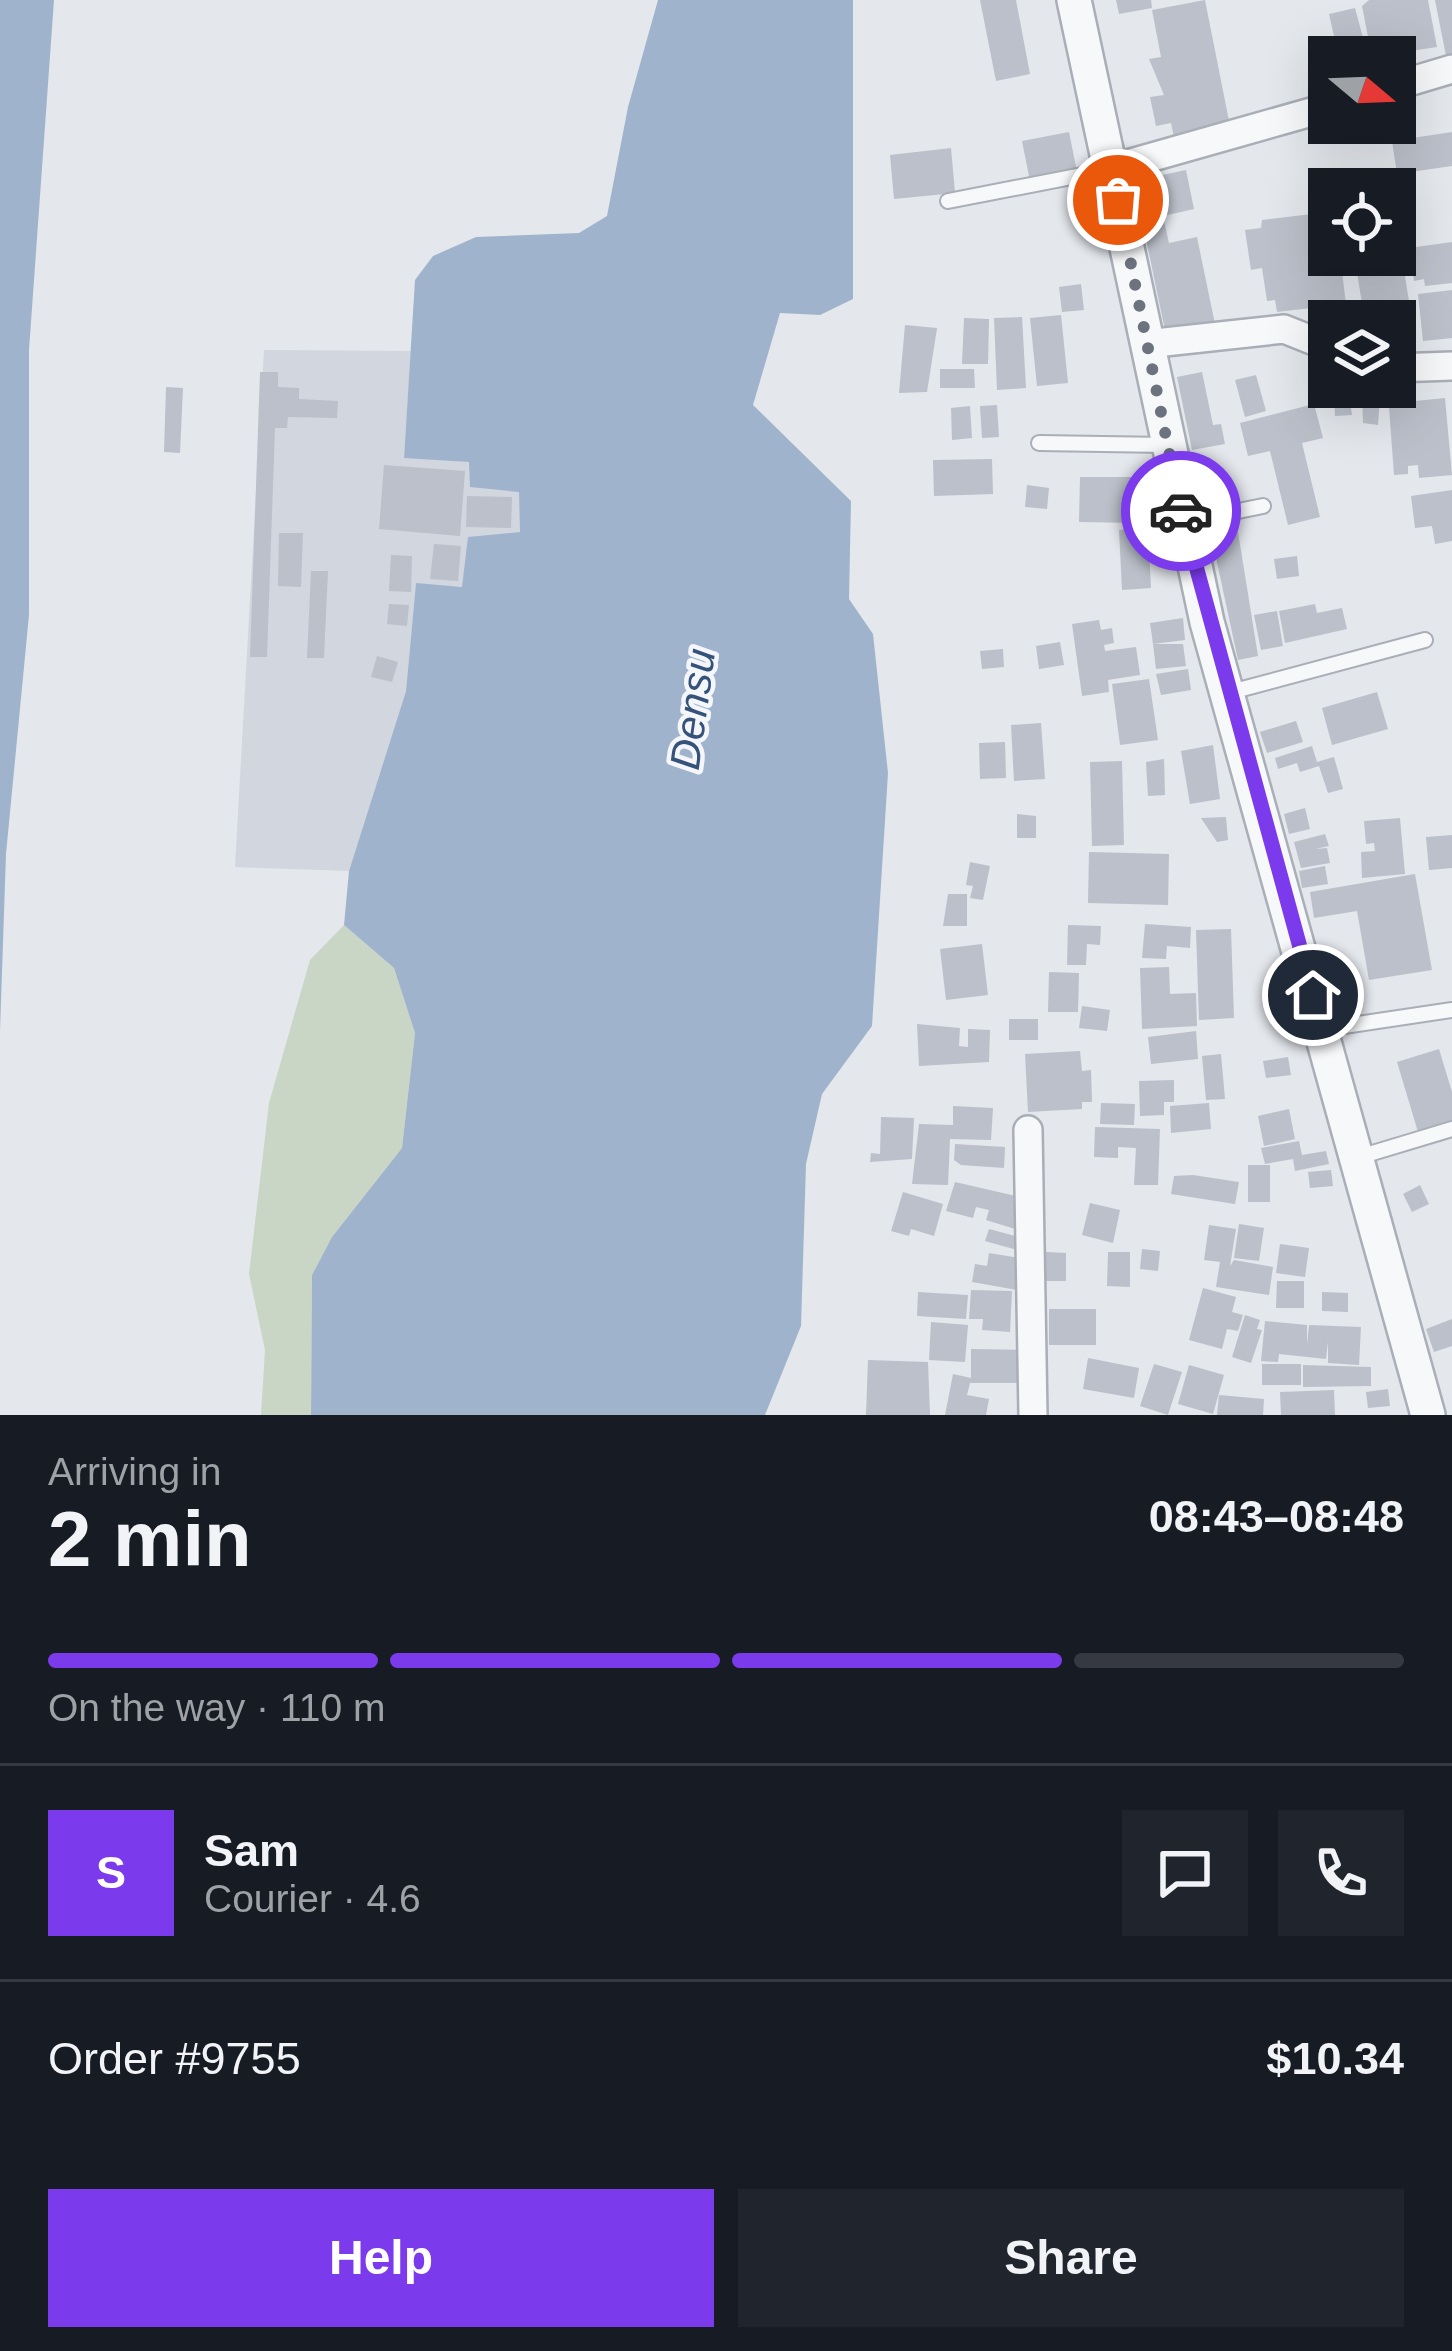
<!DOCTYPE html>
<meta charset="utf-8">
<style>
body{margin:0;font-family:Arial,sans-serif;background:#20242c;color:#f1f3f6;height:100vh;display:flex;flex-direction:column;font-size:45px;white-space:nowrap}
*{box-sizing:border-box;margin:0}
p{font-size:39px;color:#9ea1a6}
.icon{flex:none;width:66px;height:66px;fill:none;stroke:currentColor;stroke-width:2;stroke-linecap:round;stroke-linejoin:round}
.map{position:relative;height:1415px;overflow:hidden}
.panel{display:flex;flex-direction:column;background:#171b24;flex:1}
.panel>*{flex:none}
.needle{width:78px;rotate:109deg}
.tools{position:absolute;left:1308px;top:36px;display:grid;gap:24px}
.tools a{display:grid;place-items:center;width:108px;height:108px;border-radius:0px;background:#171b24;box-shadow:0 12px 48px #0002;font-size:60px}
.pin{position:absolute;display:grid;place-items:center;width:102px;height:102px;color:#fff;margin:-51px;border:6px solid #fff;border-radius:50%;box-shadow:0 3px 12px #0007}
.courier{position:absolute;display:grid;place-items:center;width:120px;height:120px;margin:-60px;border:9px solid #7c3aed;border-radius:50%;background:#fff;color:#222;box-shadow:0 3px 15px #0007}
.overview em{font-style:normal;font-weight:800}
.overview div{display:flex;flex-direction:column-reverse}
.overview{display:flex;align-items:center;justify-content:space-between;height:204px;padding:0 48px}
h1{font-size:78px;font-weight:800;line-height:90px}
.bar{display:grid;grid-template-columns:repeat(4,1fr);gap:18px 12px;align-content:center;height:144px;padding:0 48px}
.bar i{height:15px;border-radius:9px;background:#363941}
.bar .active{background:#7c3aed}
.bar p{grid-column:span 4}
.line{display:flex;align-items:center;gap:30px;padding:0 48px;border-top:3px solid #363941}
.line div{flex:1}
.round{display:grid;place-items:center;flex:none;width:126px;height:126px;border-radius:0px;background:#20242c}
.primary-button{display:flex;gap:24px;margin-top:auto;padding:24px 48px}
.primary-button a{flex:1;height:138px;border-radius:0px;background:#7c3aed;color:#fff;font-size:48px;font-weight:800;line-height:138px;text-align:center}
.primary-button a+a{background:#20242c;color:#f1f3f6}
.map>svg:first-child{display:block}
</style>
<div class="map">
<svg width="1452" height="1415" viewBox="0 0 1452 1415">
<rect width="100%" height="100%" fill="#e4e7ec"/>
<polygon fill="#d2d6de" points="264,350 411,351 404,457 470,462 520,492 520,533 463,587 416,584 406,691 349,871 235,867"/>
<polygon fill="#c9d6c5" points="344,925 394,968 415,1033 402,1148 332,1237 312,1275 311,1415 261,1415 265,1350 249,1274 269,1103 310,960"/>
<g fill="#9fb4cc">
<polygon points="0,0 54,0 29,350 29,615 6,854 0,1031"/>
<polygon points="658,0 853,0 853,299 820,315 780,313 753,405 851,501 849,599 873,634 888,773 872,1026 822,1094 806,1164 801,1326 765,1415 311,1415 312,1275 332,1237 402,1148 415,1033 394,968 344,925 349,871 406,691 416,583 462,587 468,537 520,532 519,492 470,487 469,462 404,458 415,280 433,256 476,237 579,233 607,216 628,107"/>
</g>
<g fill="#bbc0ca">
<polygon points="980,0 1016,0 1030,74 996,81"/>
<polygon points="1116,0 1151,0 1152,8 1119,14"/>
<polygon points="1205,0 1232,136 1176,147 1171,123 1156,126 1150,97 1164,95 1149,59 1161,57 1152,10"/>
<polygon points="1369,0 1428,0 1437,47 1372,57 1362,6"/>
<polygon points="1435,0 1452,0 1452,60 1447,61"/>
<polygon points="1355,8 1363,38 1336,45 1329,14"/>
<polygon points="1069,132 1077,172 1030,181 1022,141"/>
<polygon points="1452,132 1452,166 1397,174 1392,141"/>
<polygon points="951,148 955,193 894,199 890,155"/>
<polygon points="1186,170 1194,209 1163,216 1169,243 1197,237 1216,329 1167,340 1134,181"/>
<polygon points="1329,212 1329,255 1340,255 1346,304 1277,312 1275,300 1267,301 1262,268 1251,270 1245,230 1261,228 1262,220"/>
<polygon points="1452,242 1452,283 1425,286 1424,279 1414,281 1409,248"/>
<polygon points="1400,246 1409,301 1363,309 1354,255 1395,255"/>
<polygon points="1081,284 1084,310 1062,312 1059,287"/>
<polygon points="1452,290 1452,338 1423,341 1418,294"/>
<polygon points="1061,315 1068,383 1037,386 1030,318"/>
<polygon points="1022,317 1026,388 997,390 994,318"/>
<polygon points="964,318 989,319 988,364 962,364"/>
<polygon points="905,325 937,328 927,392 899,393"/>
<polygon points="940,369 974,369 975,388 940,388"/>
<polygon points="260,372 278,372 278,387 299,388 299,399 338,401 337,418 288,417 287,428 275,428 267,657 250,657"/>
<polygon points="1202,372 1213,425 1221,424 1225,444 1192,450 1177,377"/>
<polygon points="1256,375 1266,411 1245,417 1235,380"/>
<polygon points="166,387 183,388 180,453 164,452"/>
<polygon points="1348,388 1352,415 1335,416 1334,395"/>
<polygon points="1412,392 1415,401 1445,398 1452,475 1419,478 1418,465 1408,466 1408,474 1394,475 1388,394"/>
<polygon points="1362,394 1380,396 1378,425 1363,423"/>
<polygon points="1314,404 1323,438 1302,443 1320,517 1288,525 1270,451 1248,456 1240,423"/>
<polygon points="997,405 999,437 982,438 980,406"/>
<polygon points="970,406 972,438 952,440 951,408"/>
<polygon points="992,459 993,494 934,496 933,460"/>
<polygon points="384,465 465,471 460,536 379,529"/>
<polygon points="1080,477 1137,477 1137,523 1079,522"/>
<polygon points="1027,485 1049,488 1047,509 1025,507"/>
<polygon points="1452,490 1452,541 1435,544 1432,526 1415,528 1411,496"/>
<polygon points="467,496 512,497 511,528 466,527"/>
<polygon points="1148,527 1151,588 1122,590 1119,530"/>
<polygon points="1238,532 1258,656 1238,660 1212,539"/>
<polygon points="279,533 303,533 301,587 278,586"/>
<polygon points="434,544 461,546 458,581 430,579"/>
<polygon points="391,555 412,556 411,592 389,591"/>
<polygon points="1297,556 1299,576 1277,579 1274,559"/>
<polygon points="311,571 328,571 324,658 307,658"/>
<polygon points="389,604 409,605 407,626 387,624"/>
<polygon points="1315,604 1317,613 1342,608 1347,629 1285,643 1279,611"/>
<polygon points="1277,611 1283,646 1261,650 1254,615"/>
<polygon points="1183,618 1185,640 1153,644 1150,623"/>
<polygon points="1099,620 1101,630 1112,628 1114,643 1104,645 1105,651 1136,647 1140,675 1108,680 1109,692 1082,696 1072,624"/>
<polygon points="1060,642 1064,665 1039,669 1036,646"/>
<polygon points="1153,644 1183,644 1186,666 1156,669"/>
<polygon points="1003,649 1004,667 982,669 980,651"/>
<polygon points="377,656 398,662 392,682 371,677"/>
<polygon points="1188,669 1191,690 1161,695 1156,674"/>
<polygon points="1149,679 1158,740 1120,745 1112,684"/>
<polygon points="1377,692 1388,729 1332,745 1322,708"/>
<polygon points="1296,721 1303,742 1267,753 1260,732"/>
<polygon points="1041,723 1045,779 1014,781 1011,725"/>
<polygon points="1005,742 1006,778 980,779 979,743"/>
<polygon points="1213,745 1220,799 1190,804 1181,751"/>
<polygon points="1312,746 1317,762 1334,757 1343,789 1328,793 1319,766 1300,772 1297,763 1278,769 1275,758"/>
<polygon points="1164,759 1165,795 1148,796 1146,762"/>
<polygon points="1122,761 1124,845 1092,846 1090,762"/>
<polygon points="1305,808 1310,829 1289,834 1284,814"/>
<polygon points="1017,814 1036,816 1036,838 1017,838"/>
<polygon points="1226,817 1228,840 1217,842 1201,818"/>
<polygon points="1400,818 1405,874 1362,878 1361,852 1375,851 1374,843 1366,844 1364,821"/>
<polygon points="1325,834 1329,846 1315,849 1327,848 1330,863 1301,868 1294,842"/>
<polygon points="1452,835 1452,868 1429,870 1426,837"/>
<polygon points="1089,852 1169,854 1168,905 1088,903"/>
<polygon points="970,862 990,866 983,900 970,898 973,886 966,885"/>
<polygon points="1325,866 1328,884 1302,888 1299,871"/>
<polygon points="1415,874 1432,970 1369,980 1357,911 1314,918 1310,892"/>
<polygon points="948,894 967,894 967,926 943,926"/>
<polygon points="1145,924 1191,927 1190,948 1167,946 1166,959 1142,958"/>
<polygon points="1068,925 1101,926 1100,945 1087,944 1086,965 1067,965"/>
<polygon points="1231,929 1234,1018 1199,1020 1196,930"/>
<polygon points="982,944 988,995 946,1000 940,949"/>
<polygon points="1169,967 1170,994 1196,993 1197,1026 1142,1029 1140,968"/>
<polygon points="1049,972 1079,973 1078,1012 1048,1012"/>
<polygon points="1082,1006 1110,1010 1107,1031 1079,1028"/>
<rect x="1009" y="1019" width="29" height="21"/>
<polygon points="917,1024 960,1028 959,1046 968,1047 968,1029 990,1030 989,1062 919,1066"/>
<polygon points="1196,1031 1198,1059 1151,1064 1148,1037"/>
<polygon points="1439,1049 1452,1092 1452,1121 1418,1132 1397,1062"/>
<polygon points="1080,1051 1082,1071 1091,1070 1092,1102 1082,1102 1082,1109 1028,1112 1025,1054"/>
<polygon points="1221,1054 1225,1099 1206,1100 1202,1056"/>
<polygon points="1288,1057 1291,1075 1266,1078 1263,1061"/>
<polygon points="1174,1080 1174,1102 1164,1102 1164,1115 1140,1116 1139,1081"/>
<polygon points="1101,1103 1135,1104 1134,1125 1100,1124"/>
<polygon points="1209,1103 1211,1129 1171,1133 1170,1106"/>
<polygon points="953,1106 993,1108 991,1140 950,1139 948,1185 912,1184 919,1124 953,1125"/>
<polygon points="1289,1109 1295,1139 1264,1146 1258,1116"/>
<polygon points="881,1117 914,1118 912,1159 870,1162 871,1153 880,1154"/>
<polygon points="1095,1127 1160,1129 1158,1185 1134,1185 1136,1148 1118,1147 1118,1158 1094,1157"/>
<polygon points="1299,1141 1302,1155 1326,1151 1329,1164 1295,1171 1293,1159 1265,1164 1261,1148"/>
<polygon points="955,1144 1005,1147 1004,1168 961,1165 954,1160"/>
<rect x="1248" y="1165" width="22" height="37"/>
<polygon points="1331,1170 1333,1186 1310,1188 1308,1172"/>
<polygon points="1193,1175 1239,1182 1235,1204 1171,1194 1174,1176"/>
<polygon points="955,1182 1020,1197 1015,1229 986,1220 989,1210 976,1207 973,1218 946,1211"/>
<polygon points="1420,1185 1429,1204 1412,1212 1403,1194"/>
<polygon points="903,1192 943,1204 934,1236 911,1229 909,1236 891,1231"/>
<polygon points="1090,1203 1120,1210 1113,1243 1082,1235"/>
<polygon points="1239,1224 1264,1228 1259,1261 1234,1258"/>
<polygon points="1209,1225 1236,1229 1230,1266 1234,1260 1273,1267 1269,1295 1216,1287 1220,1262 1204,1260"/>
<polygon points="989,1229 1027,1239 1024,1252 985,1241"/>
<polygon points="1280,1244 1309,1248 1305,1277 1276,1273"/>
<polygon points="1142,1249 1160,1251 1158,1271 1140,1269"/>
<polygon points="1046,1252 1066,1253 1066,1281 1045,1281"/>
<polygon points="1108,1252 1130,1252 1130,1287 1107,1286"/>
<polygon points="989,1253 1026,1259 1017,1290 972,1282 975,1264 987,1266"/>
<polygon points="1277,1281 1304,1281 1304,1308 1276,1308"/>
<polygon points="1203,1288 1236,1297 1232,1312 1243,1315 1238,1331 1227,1329 1222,1349 1189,1340"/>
<polygon points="971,1290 1012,1291 1010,1332 982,1330 983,1319 969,1319"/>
<polygon points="918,1292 968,1295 966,1319 917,1316"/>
<polygon points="1322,1292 1348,1293 1348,1312 1322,1311"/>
<rect x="1049" y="1309" width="47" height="36"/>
<polygon points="1245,1315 1260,1320 1257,1329 1262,1330 1251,1363 1232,1357"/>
<polygon points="1452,1319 1452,1346 1434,1352 1426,1329"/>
<polygon points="1265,1321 1307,1325 1307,1345 1309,1325 1361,1327 1359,1365 1328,1363 1328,1342 1326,1359 1279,1354 1278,1362 1261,1361"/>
<polygon points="931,1322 968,1325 965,1362 929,1360"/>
<polygon points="971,1349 1030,1350 1030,1383 970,1383 967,1395 989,1399 986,1415 945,1415 953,1374 971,1378"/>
<polygon points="1088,1358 1139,1368 1134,1398 1083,1389"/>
<polygon points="868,1360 928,1362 930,1415 866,1415"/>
<polygon points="1154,1364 1182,1372 1168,1415 1140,1406"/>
<rect x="1262" y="1364" width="39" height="21"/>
<polygon points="1189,1365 1224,1375 1213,1414 1178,1404"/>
<polygon points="1303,1365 1371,1367 1371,1386 1303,1387"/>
<polygon points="1388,1389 1390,1406 1368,1408 1366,1392"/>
<polygon points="1334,1390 1335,1415 1281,1415 1280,1392"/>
<polygon points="1219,1395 1264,1399 1263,1415 1217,1415"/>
</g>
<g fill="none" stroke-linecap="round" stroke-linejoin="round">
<g stroke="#a9aeb7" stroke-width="18">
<g id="service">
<polyline points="948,201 1108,170"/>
<polyline points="1039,443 1166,445"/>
<polyline points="1189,521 1263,506"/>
<polyline points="1227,693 1425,640"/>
<polyline points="1324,1029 1452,1010"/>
<polyline points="1359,1157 1452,1129"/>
</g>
</g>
<g stroke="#a9aeb7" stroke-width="32">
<g id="minor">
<polyline points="1395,86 1452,69"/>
<polyline points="1110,169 1329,107"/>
<polyline points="1146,344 1284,329 1329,347"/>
<polyline points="1395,368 1452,366"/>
<polyline points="1028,1130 1033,1415"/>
</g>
</g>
<g stroke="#a9aeb7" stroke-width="38">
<polyline id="tertiary" points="1074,0 1207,622 1428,1415"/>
</g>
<use href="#service" stroke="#f7f8fa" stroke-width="14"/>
<use href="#minor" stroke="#f7f8fa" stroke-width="27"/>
<use href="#tertiary" stroke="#f7f8fa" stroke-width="33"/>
</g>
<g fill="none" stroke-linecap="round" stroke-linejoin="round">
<polyline stroke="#6c737f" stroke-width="12" stroke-dasharray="0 21.6" points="1118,200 1181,511"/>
<polyline stroke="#7c3aed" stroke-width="15" points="1181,511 1313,995"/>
</g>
<g text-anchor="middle" stroke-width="9" stroke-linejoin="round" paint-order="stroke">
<g font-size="42" font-style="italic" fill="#34527a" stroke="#f4f6f9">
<text transform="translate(692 709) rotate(-82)" y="15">Densu</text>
</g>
</g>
</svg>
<div class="tools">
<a><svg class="needle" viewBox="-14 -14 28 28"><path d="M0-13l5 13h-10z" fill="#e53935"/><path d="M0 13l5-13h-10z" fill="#9ea1a6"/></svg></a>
<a><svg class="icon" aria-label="locate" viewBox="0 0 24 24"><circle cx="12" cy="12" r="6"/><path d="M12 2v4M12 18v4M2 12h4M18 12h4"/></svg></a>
<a><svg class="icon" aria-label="layers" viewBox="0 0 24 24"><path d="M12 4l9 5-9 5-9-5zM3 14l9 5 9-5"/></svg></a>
</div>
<div class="pin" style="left:1118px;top:200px;background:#ea580c"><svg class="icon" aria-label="bag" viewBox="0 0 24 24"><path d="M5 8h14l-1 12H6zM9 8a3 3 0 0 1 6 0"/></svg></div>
<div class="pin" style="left:1313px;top:995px;background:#1f2937"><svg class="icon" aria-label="home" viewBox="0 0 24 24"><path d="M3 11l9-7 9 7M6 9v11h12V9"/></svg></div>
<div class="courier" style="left:1181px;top:511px"><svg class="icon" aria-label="car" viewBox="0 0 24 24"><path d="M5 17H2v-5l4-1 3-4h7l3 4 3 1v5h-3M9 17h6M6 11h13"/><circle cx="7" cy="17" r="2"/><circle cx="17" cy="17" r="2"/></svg></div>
</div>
<section class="panel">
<div class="overview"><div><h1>2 min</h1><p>Arriving in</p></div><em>08:43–08:48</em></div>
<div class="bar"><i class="active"></i><i class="active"></i><i class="active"></i><i></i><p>On the way · 110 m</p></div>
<div class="line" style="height:216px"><b class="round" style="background:#7c3aed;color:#fff">S</b><div><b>Sam</b><p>Courier · 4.6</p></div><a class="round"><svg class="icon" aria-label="chat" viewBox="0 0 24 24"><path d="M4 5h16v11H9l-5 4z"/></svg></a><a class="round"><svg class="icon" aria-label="phone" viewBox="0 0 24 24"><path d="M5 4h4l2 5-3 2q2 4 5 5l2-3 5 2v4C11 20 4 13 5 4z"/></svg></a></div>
<div class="line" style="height:156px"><div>Order #9755</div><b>$10.34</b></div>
<div class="primary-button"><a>Help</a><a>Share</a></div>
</section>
